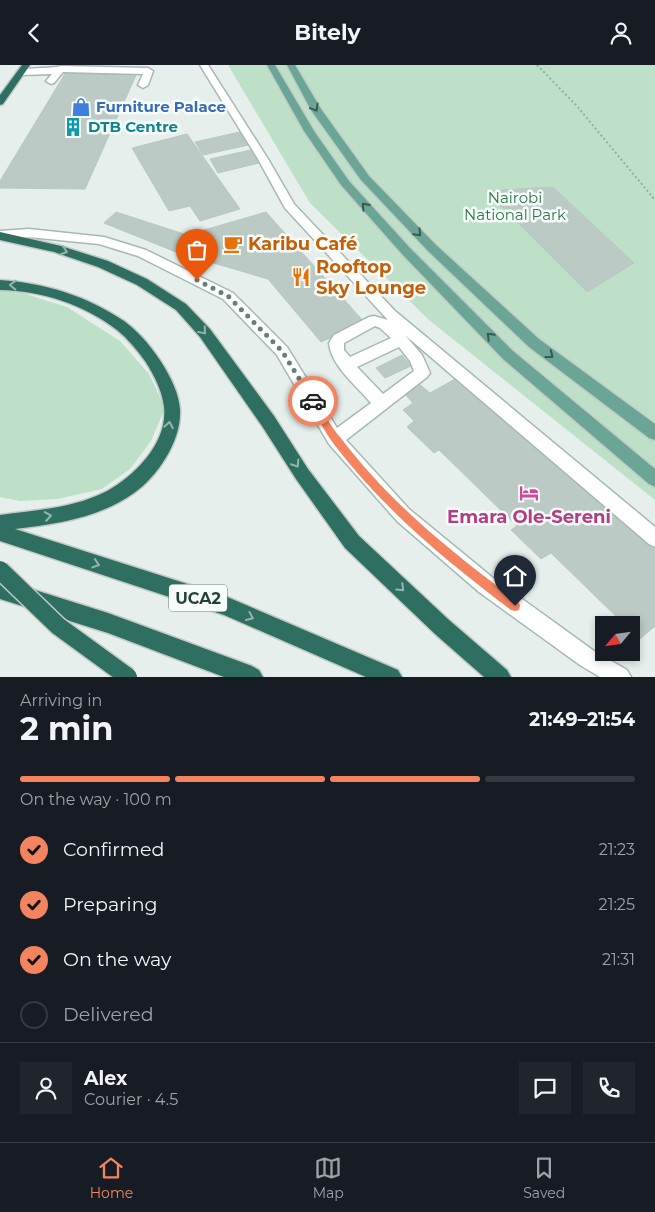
<!DOCTYPE html>
<meta charset="utf-8">
<style>
body{margin:0;font-family:Montserrat,sans-serif;background:#20242c;color:#f1f3f6;height:100vh;display:flex;flex-direction:column;font-size:19px;white-space:nowrap}
*{box-sizing:border-box;margin:0}
p{font-size:16px;color:#9ea1a6}
.icon{flex:none;width:28px;height:28px;fill:none;stroke:currentColor;stroke-width:2;stroke-linecap:round;stroke-linejoin:round}
.map{position:relative;height:612px;overflow:hidden}
.panel{display:flex;flex-direction:column;background:#171b24;flex:1}
.panel>*{flex:none}
.needle{width:32px;rotate:241deg}
.tools{position:absolute;left:595px;top:551px;display:grid;gap:10px}
.tools a{display:grid;place-items:center;width:45px;height:45px;border-radius:0px;background:#171b24;box-shadow:0 2px 8px #0003;font-size:25px}
.pin{position:absolute;display:grid;place-items:center;width:42px;height:42px;color:#fff;margin:-51px -21px;border-radius:50% 50% 50% 0;rotate:-45deg;box-shadow:0 0 5px #0007}
.pin .icon{rotate:45deg}
.courier{position:absolute;display:grid;place-items:center;width:50px;height:50px;margin:-25px;border:4px solid #f4845f;border-radius:50%;background:#fff;color:#222;box-shadow:0 1px 6px #0007}
.overview em{font-style:normal;font-weight:700}
.overview div{display:flex;flex-direction:column-reverse}
.overview{display:flex;align-items:center;justify-content:space-between;height:85px;padding:0 20px}
h1{font-size:32px;font-weight:700;line-height:38px}
.bar{display:grid;grid-template-columns:repeat(4,1fr);gap:8px 5px;align-content:center;height:60px;padding:0 20px}
.bar i{height:6px;border-radius:4px;background:#363941}
.bar .selected{background:#f4845f}
.bar p{grid-column:span 4}
.line{display:flex;align-items:center;gap:12px;padding:0 20px;border-top:1px solid #363941}
.line div{flex:1}
.round{display:grid;place-items:center;flex:none;width:52px;height:52px;border-radius:0px;background:#20242c}
ol{padding:0 20px;list-style:none}
li{display:flex;align-items:center;gap:15px;height:55px}
li p{margin-inline-start:auto}
li .icon{padding:5px;border-radius:50%;background:#f4845f;color:#111;stroke-width:4}
li:last-child{color:#9ea1a6}
li i{width:28px;height:28px;border:2px solid #363941;border-radius:50%}
header{display:flex;justify-content:space-between;align-items:center;height:65px;padding:0 20px;background:#171b24;font-size:22px;font-weight:700}
.tab-bar{display:flex;justify-content:space-around;align-items:center;height:70px;border-top:1px solid #363941;background:#171b24;font-size:14px;color:#9ea1a6}
.tab-bar a{display:grid;justify-items:center;gap:2px}
.tab-bar .selected{color:#f4845f}
.map>svg:first-child{display:block}
</style>
<header><svg class="icon" aria-label="back" viewBox="0 0 24 24"><path d="M15 5l-7 7 7 7"/></svg>Bitely<svg class="icon" aria-label="person" viewBox="0 0 24 24"><circle cx="12" cy="8" r="4"/><path d="M4 21q1-7 8-7t8 7"/></svg></header>
<div class="map">
<svg width="655" height="612" viewBox="0 0 655 612">
<rect width="100%" height="100%" fill="#e6efeb"/>
<g fill="#bfe0c8">
<polygon points="228,0 655,0 655,435 429,255 310,138"/>
<polygon points="0,226 16,226 67,242 120,276 149,309 165,343 151,376 130,404 102,424 57,434 20,436 0,432"/>
</g>
<g fill="#bbcac4" stroke="#b8c9c2">
<polygon points="66,7 137,8 85,124 0,123 0,116"/>
<polygon points="244,66 253,79 203,90 195,77"/>
<polygon points="187,69 240,144 200,156 190,141 169,146 132,83"/>
<polygon points="255,84 263,97 218,108 210,94"/>
<polygon points="553,122 634,198 587,227 486,126"/>
<polygon points="116,147 187,170 266,147 365,258 321,277 268,214 176,187 104,158"/>
<polygon points="402,290 411,301 385,313 376,303"/>
<polygon points="455,314 655,480 655,561 640,574 631,566 631,560 625,560 551,488 541,494 511,465 517,461 439,385 434,388 407,362 414,356 403,345 413,338 404,328 418,318 430,328"/>
</g>
<g fill="none" stroke-linecap="round" stroke-linejoin="round">
<g stroke="#a8b8b2" stroke-width="3">
<g id="minor">
<path d="M200,0H208L268,94L294,139L395,246L655,462V482L649,479L405,270L422,290L430,308L427,312L346,375L409,444L493,513L594,586L627,605L631,612H600L580,600L479,527L397,456L329,379L277,290L223,234L138,191L99,179L29,172L0,174V166L29,164L104,172L146,185L233,228L287,282L337,363L371,338C357,321 331,301 329,278L334,270L369,252L374,251L388,255L285,143L258,94ZM375,261L380,263L391,273L350,292L344,285V278ZM399,282L410,296L414,306L383,329L357,302Z"/>
<path d="M61,1L148,3L153,6L148,20L143,23L138,20L143,9L63,7L54,18L51,19L46,16L52,9L22,10L17,7C24,2 50,4 61,1Z"/>
</g>
</g>
<g stroke="#c2cac8" stroke-width="3">
<g id="major">
<polygon points="267,0 275,0 314,66 349,116 410,183 513,286 655,404 655,422 649,419 503,294 402,189 341,120 304,66"/>
<polygon points="287,0 295,0 321,44 369,111 436,180 539,274 655,359 655,375 649,373 529,282 428,186 361,115 311,45"/>
</g>
</g>
<g stroke="#c2cac8" stroke-width="3">
<g id="highway">
<polygon points="22,0 30,0 3,39 0,40 0,30"/>
<polygon points="0,167 61,181 108,196 147,214 186,239 210,264 274,351 308,404 359,471 449,555 507,605 511,612 484,612 435,569 345,483 296,414 262,361 200,272 176,245 137,220 98,202 54,187 0,175"/>
<path d="M0,215C45,218 87,231 124,256C148,273 178,315 180,344C182,375 158,411 134,428C99,453 56,459 15,464L225,531L398,605L402,612H366L224,550L0,476V450C36,445 75,443 107,426C136,410 168,377 164,342C162,325 154,310 145,296C137,285 128,274 117,265C83,239 42,226 0,225Z"/>
<polygon points="0,514 108,548 252,601 259,605 263,612 224,612 108,568 0,534"/>
</g>
</g>
<polyline stroke="#86b3a5" stroke-width="2" stroke-dasharray="2 2.5" stroke-linecap="butt" points="537,0 576,40 655,135"/>
<use href="#minor" fill="#fff" fill-rule="evenodd"/>
<use href="#major" fill="#6aa596" fill-rule="evenodd"/>
<use href="#highway" fill="#2f6f62" fill-rule="evenodd"/>
<g stroke="#c2cac8" stroke-width="21" stroke-linecap="butt">
<polyline id="highway-bridge" points="0,505 58,561 128,612"/>
</g>
<use href="#highway-bridge" stroke="#2f6f62" stroke-width="18"/>
</g>
<defs><path id="oneway-chevron" d="M-2-3.5L2.5 0L-2 3.5" fill="none" stroke-width="1.6" stroke-linecap="round" stroke-linejoin="round" transform="scale(1.25)"/></defs>
<g stroke="#365b51">
<use href="#oneway-chevron" transform="translate(315 43) rotate(59)"/>
<use href="#oneway-chevron" transform="translate(365 141) rotate(-132)"/>
<use href="#oneway-chevron" transform="translate(418 168) rotate(46)"/>
<use href="#oneway-chevron" transform="translate(490 271) rotate(-135)"/>
<use href="#oneway-chevron" transform="translate(550 290) rotate(37)"/>
</g>
<g stroke="#93b5ae">
<use href="#oneway-chevron" transform="translate(64 186) rotate(18)"/>
<use href="#oneway-chevron" transform="translate(13 220) rotate(-179)"/>
<use href="#oneway-chevron" transform="translate(203 266) rotate(50)"/>
<use href="#oneway-chevron" transform="translate(169 360) rotate(-80)"/>
<use href="#oneway-chevron" transform="translate(296 399) rotate(57)"/>
<use href="#oneway-chevron" transform="translate(48 451) rotate(-9)"/>
<use href="#oneway-chevron" transform="translate(96 499) rotate(18)"/>
<use href="#oneway-chevron" transform="translate(401 523) rotate(44)"/>
<use href="#oneway-chevron" transform="translate(250 552) rotate(23)"/>
</g>
<path fill="#f4845f" d="M310,333H316C323,346 330,361 340,372C389,437 453,489 519,537L520,541L519,545L515,546L511,545C446,496 382,443 333,378C324,366 317,351 310,338Z"/>
<g fill="none" stroke-linecap="round" stroke-linejoin="round">
<polyline stroke="#687f78" stroke-width="5" stroke-dasharray="0 9" points="197,215 228,231 282,286 313,336"/>
</g>
<defs>
<g id="shop-bare" transform="scale(1.5)"><path d="M-5-2.5h2.3a2.7 3.5 0 0 1 5.4 0H5L5.5 6h-11ZM-1.5-2.5h3a1.5 2.3 0 0 0-3 0Z" fill="#3f7fe0" stroke="#f7fbf9" stroke-width="2.5" paint-order="stroke"/></g>
<g id="building-bare" transform="scale(1.5)"><path d="M-4-6H4V6H1V3H-1V6H-4ZM-2.5-4.3h1.7v1.8h-1.7ZM.8-4.3h1.7v1.8H.8ZM-2.5-1h1.7V.8h-1.7ZM.8-1h1.7V.8H.8Z" fill="#0f9aa8" stroke="#f7fbf9" stroke-width="2.5" paint-order="stroke"/></g>
<g id="cafe-bare" transform="scale(1.5)"><path d="M-5.5-4.5H6V0H3Q3 3.5 0 3.5H-2.5Q-5.5 3.5-5.5 0ZM3-3.2v2h1.7v-2ZM-6 4.5H4V6H-6Z" fill="#e8710a" stroke="#f7fbf9" stroke-width="2.5" paint-order="stroke"/></g>
<g id="restaurant-bare" transform="scale(1.5)"><path d="M-5-6h1v4h1v-4h1v4h1v-4h1v5L-1.5 .5V6h-2V.5L-5-1ZM5-6V6H3V1.5H1.5Q1.5-4 5-6Z" fill="#e8710a" stroke="#f7fbf9" stroke-width="2.5" paint-order="stroke"/></g>
<g id="hotel-bare" transform="scale(1.5)"><path d="M-6-4.5h1.5V1H6V5H4.5V3h-9V5H-6ZM-4 0a1.8 1.8 0 1 1 3.6 0ZM.5 0V-2.5h3Q6-2.5 6 0Z" fill="#d1479c" stroke="#f7fbf9" stroke-width="2.5" paint-order="stroke"/></g>
</defs>
<g fill-rule="evenodd">
<use href="#shop-bare" x="81" y="42"/>
<use href="#building-bare" x="73" y="62"/>
<use href="#cafe-bare" x="233" y="179"/>
<use href="#restaurant-bare" x="301" y="212"/>
<use href="#hotel-bare" x="529" y="428"/>
</g>
<g text-anchor="middle" stroke-width="5" stroke-linejoin="round" paint-order="stroke">
<g font-size="15" font-weight="bold" fill="#366cbe" stroke="#f7fbf9" text-anchor="start">
<text x="96" y="47">Furniture Palace</text>
</g>
<g font-size="15" font-weight="bold" fill="#0d838f" stroke="#f7fbf9" text-anchor="start">
<text x="88" y="67">DTB Centre</text>
</g>
<g font-size="15" fill="#2d7a4b" stroke="#f7fbf9">
<text x="515" y="138">Nairobi<tspan x="515" dy="17">National Park</tspan></text>
</g>
<rect fill="#f7fbf9" stroke="#637a73" stroke-width="1" x="169" y="519.5" width="58" height="27" rx="4"/>
<g font-size="16" font-weight="bold" fill="#24423a">
<text x="198" y="539">UCA2</text>
</g>
<g font-size="18" font-weight="bold" fill="#c56008" stroke="#f7fbf9" text-anchor="start">
<text x="248" y="185">Karibu Café</text>
<text x="316" y="208">Rooftop<tspan x="316" dy="21">Sky Lounge</tspan></text>
</g>
<g font-size="18" font-weight="bold" fill="#b23c85" stroke="#f7fbf9">
<text x="529" y="458">Emara Ole-Sereni</text>
</g>
</g>
</svg>
<div class="tools">
<a><svg class="needle" viewBox="-14 -14 28 28"><path d="M0-13l5 13h-10z" fill="#e53935"/><path d="M0 13l5-13h-10z" fill="#9ea1a6"/></svg></a>
</div>
<div class="pin" style="left:197px;top:215px;background:#ea580c"><svg class="icon" aria-label="bag" viewBox="0 0 24 24"><path d="M5 8h14l-1 12H6zM9 8a3 3 0 0 1 6 0"/></svg></div>
<div class="pin" style="left:515px;top:541px;background:#1f2937"><svg class="icon" aria-label="home" viewBox="0 0 24 24"><path d="M3 11l9-7 9 7M6 9v11h12V9"/></svg></div>
<div class="courier" style="left:313px;top:336px"><svg class="icon" aria-label="car" viewBox="0 0 24 24"><path d="M5 17H2v-5l4-1 3-4h7l3 4 3 1v5h-3M9 17h6M6 11h13"/><circle cx="7" cy="17" r="2"/><circle cx="17" cy="17" r="2"/></svg></div>
</div>
<section class="panel">
<div class="overview"><div><h1>2 min</h1><p>Arriving in</p></div><em>21:49–21:54</em></div>
<div class="bar"><i class="selected"></i><i class="selected"></i><i class="selected"></i><i></i><p>On the way · 100 m</p></div>
<ol>
<li><svg class="icon" aria-label="check" viewBox="0 0 24 24"><path d="M5 12l5 5 9-10"/></svg>Confirmed<p>21:23</p></li>
<li><svg class="icon" aria-label="check" viewBox="0 0 24 24"><path d="M5 12l5 5 9-10"/></svg>Preparing<p>21:25</p></li>
<li><svg class="icon" aria-label="check" viewBox="0 0 24 24"><path d="M5 12l5 5 9-10"/></svg>On the way<p>21:31</p></li>
<li><i></i>Delivered</li>
</ol>
<div class="line" style="height:90px"><a class="round"><svg class="icon" aria-label="person" viewBox="0 0 24 24"><circle cx="12" cy="8" r="4"/><path d="M4 21q1-7 8-7t8 7"/></svg></a><div><b>Alex</b><p>Courier · 4.5</p></div><a class="round"><svg class="icon" aria-label="chat" viewBox="0 0 24 24"><path d="M4 5h16v11H9l-5 4z"/></svg></a><a class="round"><svg class="icon" aria-label="phone" viewBox="0 0 24 24"><path d="M5 4h4l2 5-3 2q2 4 5 5l2-3 5 2v4C11 20 4 13 5 4z"/></svg></a></div>
</section>
<nav class="tab-bar">
<a class="selected"><svg class="icon" aria-label="home" viewBox="0 0 24 24"><path d="M3 11l9-7 9 7M6 9v11h12V9"/></svg>Home</a>
<a><svg class="icon" aria-label="map" viewBox="0 0 24 24"><path d="M3 6l6-2 6 2 6-2v14l-6 2-6-2-6 2zM9 4v14M15 6v14"/></svg>Map</a>
<a><svg class="icon" aria-label="saved" viewBox="0 0 24 24"><path d="M7 4h10v16l-5-4-5 4z"/></svg>Saved</a>
</nav>
